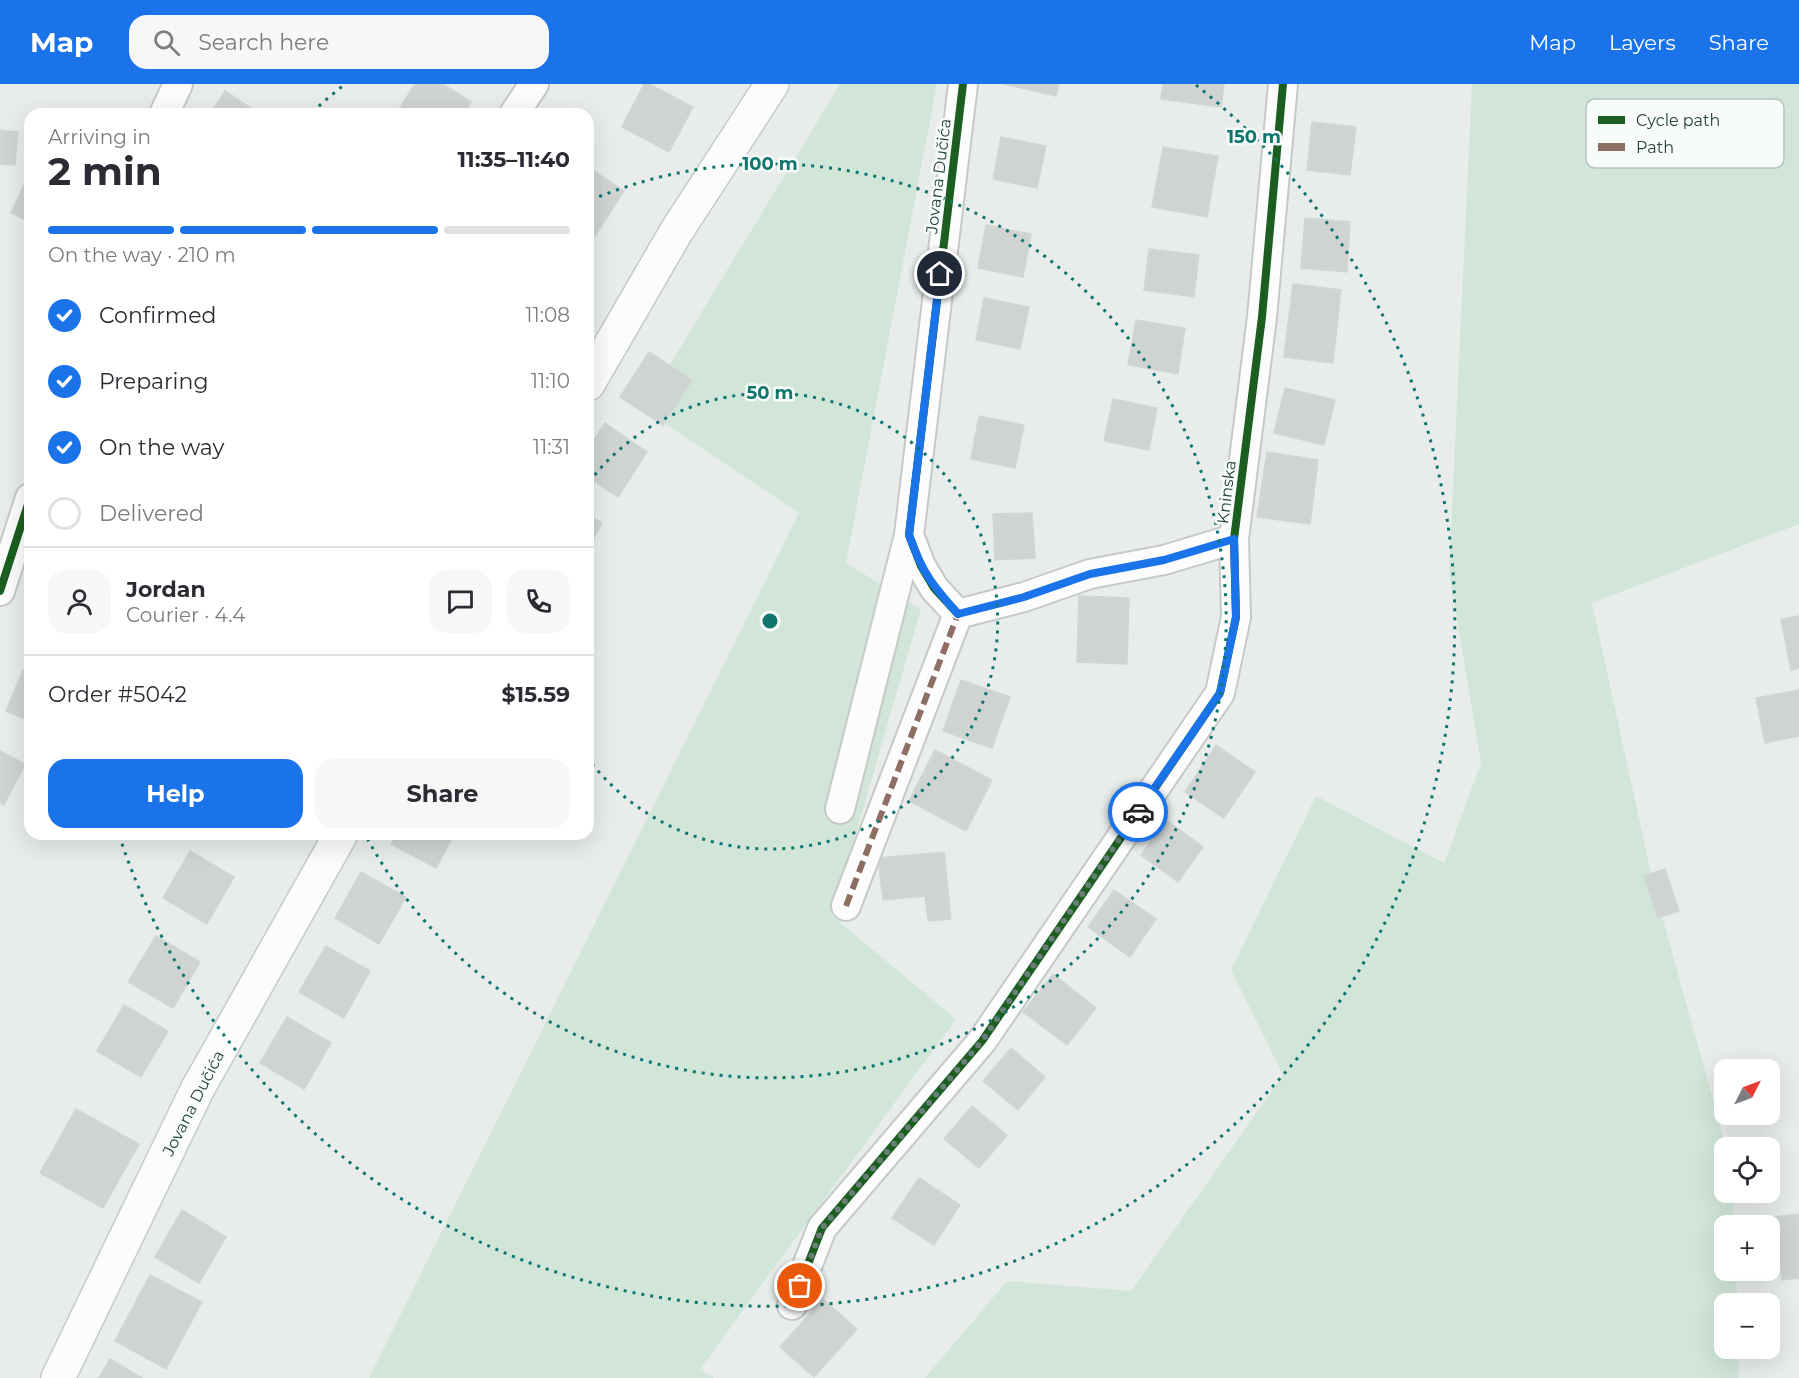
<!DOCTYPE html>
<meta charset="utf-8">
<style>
body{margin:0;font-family:Montserrat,sans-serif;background:#f7f7f7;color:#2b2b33;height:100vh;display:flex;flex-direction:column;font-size:22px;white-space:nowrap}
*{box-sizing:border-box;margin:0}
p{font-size:20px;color:#7c7c81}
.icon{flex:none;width:33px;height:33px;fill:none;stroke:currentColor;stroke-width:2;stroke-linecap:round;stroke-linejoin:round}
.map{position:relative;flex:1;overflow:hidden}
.side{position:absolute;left:24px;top:24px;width:570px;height:732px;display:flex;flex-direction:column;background:#fff;border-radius:18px;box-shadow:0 6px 24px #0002}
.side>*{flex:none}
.needle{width:39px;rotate:48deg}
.buttons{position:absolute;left:1714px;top:975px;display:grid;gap:12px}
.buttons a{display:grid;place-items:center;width:66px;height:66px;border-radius:12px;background:#fff;box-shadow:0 6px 24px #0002;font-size:30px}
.pin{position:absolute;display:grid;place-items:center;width:51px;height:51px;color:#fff;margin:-26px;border:3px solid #fff;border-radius:50%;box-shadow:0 2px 6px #0007}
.courier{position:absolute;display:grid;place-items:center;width:60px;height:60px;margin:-30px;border:4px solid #1a73e8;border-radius:50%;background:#fff;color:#222;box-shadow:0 2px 8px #0007}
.headline em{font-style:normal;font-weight:700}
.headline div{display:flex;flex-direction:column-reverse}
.headline{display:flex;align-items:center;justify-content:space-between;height:102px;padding:0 24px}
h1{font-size:39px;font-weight:700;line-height:45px}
.bar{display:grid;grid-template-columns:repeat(4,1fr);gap:9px 6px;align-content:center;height:72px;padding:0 24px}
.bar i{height:8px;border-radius:4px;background:#e1e1e2}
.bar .active{background:#1a73e8}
.bar p{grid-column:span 4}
.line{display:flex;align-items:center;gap:15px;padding:0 24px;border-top:2px solid #e1e1e2}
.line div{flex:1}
.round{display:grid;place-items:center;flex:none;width:63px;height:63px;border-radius:18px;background:#f7f7f7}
ol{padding:0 24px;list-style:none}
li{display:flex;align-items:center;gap:18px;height:66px}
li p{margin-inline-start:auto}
li .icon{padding:6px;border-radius:50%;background:#1a73e8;color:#fff;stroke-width:4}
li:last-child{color:#7c7c81}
li i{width:33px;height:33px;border:3px solid #e1e1e2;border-radius:50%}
.button{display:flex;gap:12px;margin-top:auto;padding:12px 24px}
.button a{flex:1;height:69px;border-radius:18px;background:#1a73e8;color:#fff;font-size:24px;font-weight:700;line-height:69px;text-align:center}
.button a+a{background:#f7f7f7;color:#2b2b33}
header{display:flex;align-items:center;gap:36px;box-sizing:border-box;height:84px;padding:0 30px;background:#1a73e8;color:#fff}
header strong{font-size:28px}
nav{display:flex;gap:33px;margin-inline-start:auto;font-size:21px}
.search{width:420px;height:54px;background:#f7f7f7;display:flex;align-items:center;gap:15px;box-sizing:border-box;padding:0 21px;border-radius:18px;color:#7c7c81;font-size:22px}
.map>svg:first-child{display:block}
</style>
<header>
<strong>Map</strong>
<div class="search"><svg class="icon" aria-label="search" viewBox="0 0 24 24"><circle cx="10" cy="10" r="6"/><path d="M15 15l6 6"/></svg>Search here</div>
<nav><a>Map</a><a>Layers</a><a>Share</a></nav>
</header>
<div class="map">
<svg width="1799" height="1294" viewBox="0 0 1799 1294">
<rect width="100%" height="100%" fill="#e8edeb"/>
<g fill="#d1e6d8">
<polygon points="840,0 937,0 846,479 921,525 832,832 956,935 700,1285 714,1294 369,1294 799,429 643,325"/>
<polygon points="1472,0 1799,0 1799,440 1592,519 1654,803 1726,1063 1725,1108 1733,1109 1734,1141 1725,1142 1725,1186 1736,1187 1737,1219 1725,1220 1725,1264 1738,1265 1739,1294 925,1294 1007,1197 1131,1207 1283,991 1231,886 1316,712 1444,779 1481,679 1449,488"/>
</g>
<g fill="#cfd4d2" stroke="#d1d6d4" stroke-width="1.5">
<polygon points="415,0 443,0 471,18 464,30 396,30"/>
<polygon points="644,0 649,0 693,23 669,68 622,43"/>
<polygon points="1004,0 1059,0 1056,12"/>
<polygon points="1163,0 1224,0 1221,23 1161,15"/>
<polygon points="225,7 260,30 210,30"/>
<polygon points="1312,38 1356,43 1350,91 1307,86"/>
<polygon points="0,46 18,48 15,81 0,80"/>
<polygon points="1001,53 1046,62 1037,104 993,95"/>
<polygon points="1163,63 1218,72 1207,133 1152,123"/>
<polygon points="588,83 624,107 595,152 588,148"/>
<polygon points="30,88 30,138 11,129"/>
<polygon points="1305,134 1350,138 1347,188 1301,184"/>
<polygon points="986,141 1031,150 1023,193 978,184"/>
<polygon points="1149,165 1199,171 1194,213 1144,206"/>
<polygon points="1293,200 1341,206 1333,279 1284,273"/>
<polygon points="984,214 1029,223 1020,265 976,256"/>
<polygon points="1136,236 1185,244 1178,290 1128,281"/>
<polygon points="649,268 692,296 663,341 620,313"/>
<polygon points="1285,304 1335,316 1324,361 1274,349"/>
<polygon points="1113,315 1157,324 1149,366 1104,357"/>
<polygon points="979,332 1024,341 1015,384 971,375"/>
<polygon points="605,339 647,368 618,413 588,393 588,365"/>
<polygon points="1267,368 1318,376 1310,440 1257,433"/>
<polygon points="1032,429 1035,474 995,476 993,430"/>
<polygon points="588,431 602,439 588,465"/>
<polygon points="1079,512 1129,514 1127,580 1077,578"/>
<polygon points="1799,532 1799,584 1791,586 1781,535"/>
<polygon points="23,586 30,589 30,637 6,627"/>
<polygon points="961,596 1010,613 992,664 943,647"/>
<polygon points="1799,606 1799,652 1765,659 1756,614"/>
<polygon points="1216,661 1255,688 1224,734 1185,708"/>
<polygon points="935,666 992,696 966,747 909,717"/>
<polygon points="0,667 25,680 4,721 0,719"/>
<polygon points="1166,736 1203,763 1178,798 1141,771"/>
<polygon points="396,750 454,750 436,784 391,760"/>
<polygon points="190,767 234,793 207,840 163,814"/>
<polygon points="944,768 951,835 928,837 925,812 883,816 878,774"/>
<polygon points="1665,785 1679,827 1658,834 1644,792"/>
<polygon points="361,788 406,813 379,860 335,834"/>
<polygon points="1114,806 1156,835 1130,873 1088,843"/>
<polygon points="156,852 200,878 173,924 128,898"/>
<polygon points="326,862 370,887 344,934 299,908"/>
<polygon points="1053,890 1096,924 1067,961 1023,928"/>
<polygon points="124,921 168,947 141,993 97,967"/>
<polygon points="287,933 331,959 304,1005 260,979"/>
<polygon points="1011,964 1045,993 1018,1026 983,997"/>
<polygon points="972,1022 1007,1051 979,1084 944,1055"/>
<polygon points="76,1025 139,1060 103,1124 40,1089"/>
<polygon points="919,1094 960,1121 934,1161 892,1134"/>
<polygon points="182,1126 226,1153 199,1199 155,1173"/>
<polygon points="1799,1130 1799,1194 1782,1196 1773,1133"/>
<polygon points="150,1191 202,1218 166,1285 115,1257"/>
<polygon points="823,1215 857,1245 814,1293 780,1263"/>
<polygon points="110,1275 142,1294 99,1294"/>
</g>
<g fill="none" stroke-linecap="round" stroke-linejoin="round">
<g stroke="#c5cac8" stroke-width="32">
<g id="street">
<polyline points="164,30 178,0"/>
<polyline points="514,30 534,0"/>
<polyline points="0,507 30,414"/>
<polyline points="958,530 934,504 921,482 909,451 963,0"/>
<polyline points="958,530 1024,513 1090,490 1164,476 1234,455"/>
<polyline points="840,725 909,451"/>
<polyline points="846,822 958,530"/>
<polyline points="792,1221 822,1144 982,957 1220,609 1236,533 1234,455 1262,233 1283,0"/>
</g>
</g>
<g stroke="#c3cbc8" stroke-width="36">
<g id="secondary">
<polyline points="588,300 676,148 772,0"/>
<polyline points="58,1294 197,1006 341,750"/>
</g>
</g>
<use href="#street" stroke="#fcfcfc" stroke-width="28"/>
<use href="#secondary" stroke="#fcfcfc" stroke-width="33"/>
<polyline stroke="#8d6e63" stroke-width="6" stroke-dasharray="12 6" stroke-linecap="butt" points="846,822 958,530"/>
<g stroke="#f7fbf9" stroke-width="11">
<g id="cycleway">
<polyline points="0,507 30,414"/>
<polyline points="958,530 934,504 921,482 909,451 963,0"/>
<polyline points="792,1221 822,1144 982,957 1220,609 1236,533 1234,455 1262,233 1283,0"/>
</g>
</g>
<use href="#cycleway" stroke="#1b5e20" stroke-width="8"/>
</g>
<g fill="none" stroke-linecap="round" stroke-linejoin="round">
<polyline stroke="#697e78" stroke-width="6" stroke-dasharray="0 10.8" points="800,1202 822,1144 982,957 1138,728"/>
<path stroke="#1a73e8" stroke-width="8" d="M940,190L909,451C922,488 932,501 958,530L1024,513L1090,490L1164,476L1234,455L1236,533L1220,609L1138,728"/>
</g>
<g fill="none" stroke="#0f766e" stroke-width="3" stroke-dasharray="3 6">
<path d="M589 398A228 228 0 1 1 589 676"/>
<path d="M591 116A457 457 0 1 1 366 752"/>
<path d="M312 28A685 685 0 0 1 344 1M1196 1A685 685 0 1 1 120 754"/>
</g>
<g text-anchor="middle" stroke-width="5" stroke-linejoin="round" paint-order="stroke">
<g font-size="16" fill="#24423a" stroke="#f7fbf9">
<text transform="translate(938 92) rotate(-83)" y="6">Jovana Dučića</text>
<text transform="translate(1226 408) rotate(-83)" y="6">Kninska</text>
<text transform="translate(193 1019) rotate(-63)" y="6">Jovana Dučića</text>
</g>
</g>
<rect x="1586" y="15" width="198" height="69" rx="9" fill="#f7fbf9" stroke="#b8c4c0" stroke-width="1.5"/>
<rect x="1598" y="32" width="27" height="8" fill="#1b5e20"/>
<rect x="1598" y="59" width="27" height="8" fill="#8d6e63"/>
<g font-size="16" fill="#24423a">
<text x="1636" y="42">Cycle path</text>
<text x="1636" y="69">Path</text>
</g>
<circle cx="770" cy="537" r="9" fill="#0f766e" stroke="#f7fbf9" stroke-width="3"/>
<g font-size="18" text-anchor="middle" font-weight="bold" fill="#0f766e" stroke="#f7fbf9" stroke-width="5" stroke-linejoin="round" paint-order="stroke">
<text x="1254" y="59">150 m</text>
<text x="770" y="86">100 m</text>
<text x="770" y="315">50 m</text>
</g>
</svg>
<div class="buttons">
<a><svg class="needle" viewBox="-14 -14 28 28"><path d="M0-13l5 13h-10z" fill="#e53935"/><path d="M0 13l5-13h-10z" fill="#7c7c81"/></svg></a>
<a><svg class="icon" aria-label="locate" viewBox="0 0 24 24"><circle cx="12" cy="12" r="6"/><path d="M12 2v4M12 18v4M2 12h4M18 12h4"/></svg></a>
<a>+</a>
<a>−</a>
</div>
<div class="pin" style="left:800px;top:1202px;background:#ea580c"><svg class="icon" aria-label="bag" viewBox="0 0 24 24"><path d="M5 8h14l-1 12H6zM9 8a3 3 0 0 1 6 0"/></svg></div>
<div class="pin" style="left:940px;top:190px;background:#1f2937"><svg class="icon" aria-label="home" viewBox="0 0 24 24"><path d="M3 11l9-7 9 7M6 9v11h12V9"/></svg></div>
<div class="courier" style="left:1138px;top:728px"><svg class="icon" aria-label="car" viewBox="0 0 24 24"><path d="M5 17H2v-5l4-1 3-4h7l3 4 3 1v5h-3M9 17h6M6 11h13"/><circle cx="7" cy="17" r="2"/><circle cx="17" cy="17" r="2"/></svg></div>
<section class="side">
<div class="headline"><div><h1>2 min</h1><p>Arriving in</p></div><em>11:35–11:40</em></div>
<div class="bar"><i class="active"></i><i class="active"></i><i class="active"></i><i></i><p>On the way · 210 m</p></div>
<ol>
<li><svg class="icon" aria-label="check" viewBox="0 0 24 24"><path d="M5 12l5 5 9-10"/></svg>Confirmed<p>11:08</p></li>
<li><svg class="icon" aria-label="check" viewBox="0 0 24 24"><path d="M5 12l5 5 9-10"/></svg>Preparing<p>11:10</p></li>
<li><svg class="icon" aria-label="check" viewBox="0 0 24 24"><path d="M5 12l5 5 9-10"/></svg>On the way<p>11:31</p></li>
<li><i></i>Delivered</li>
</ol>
<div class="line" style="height:108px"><a class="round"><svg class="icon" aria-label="person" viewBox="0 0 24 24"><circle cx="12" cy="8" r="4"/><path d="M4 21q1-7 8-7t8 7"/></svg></a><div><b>Jordan</b><p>Courier · 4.4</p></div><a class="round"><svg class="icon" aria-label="chat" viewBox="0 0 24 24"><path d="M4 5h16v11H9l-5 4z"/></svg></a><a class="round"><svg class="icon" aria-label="phone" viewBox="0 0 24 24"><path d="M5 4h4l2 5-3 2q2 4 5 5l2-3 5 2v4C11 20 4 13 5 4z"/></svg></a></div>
<div class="line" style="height:78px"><div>Order #5042</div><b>$15.59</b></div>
<div class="button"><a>Help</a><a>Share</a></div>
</section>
</div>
